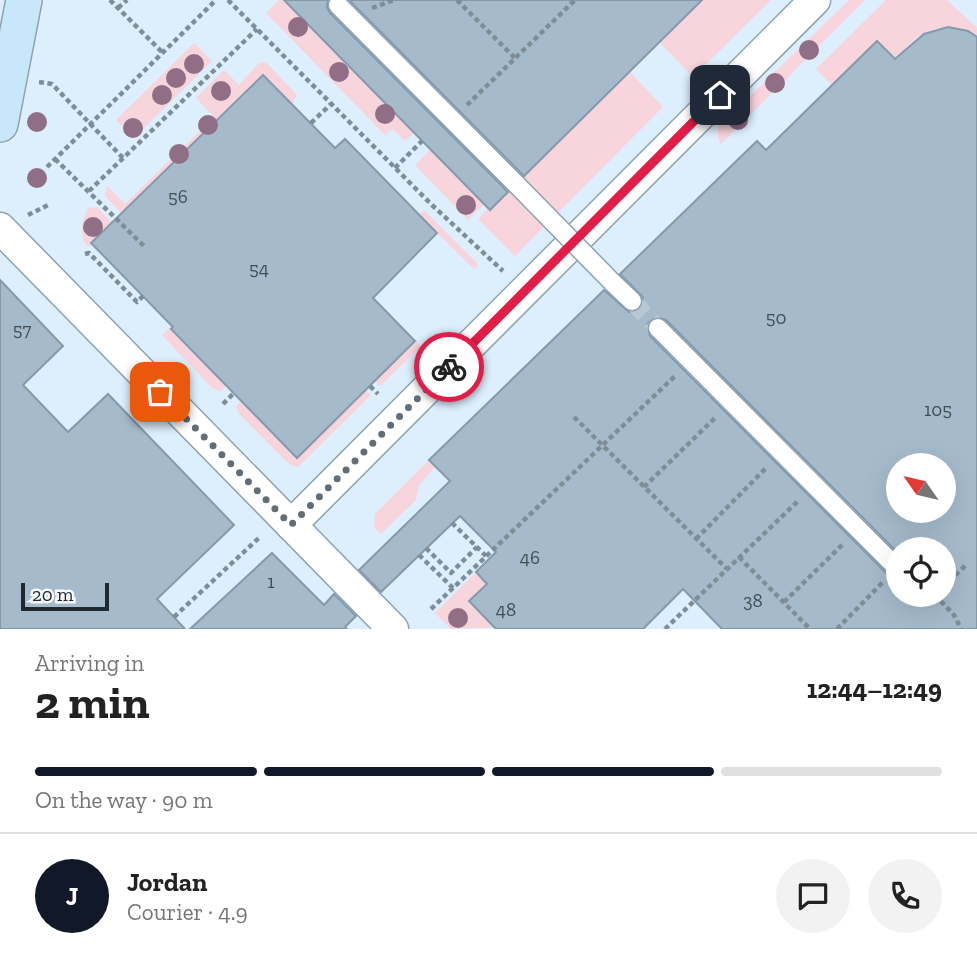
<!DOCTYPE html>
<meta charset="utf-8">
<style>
body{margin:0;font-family:"Zilla Slab",serif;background:#f2f2f2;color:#222;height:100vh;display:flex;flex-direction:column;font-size:26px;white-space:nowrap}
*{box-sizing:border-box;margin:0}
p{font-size:23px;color:#767676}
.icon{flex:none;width:38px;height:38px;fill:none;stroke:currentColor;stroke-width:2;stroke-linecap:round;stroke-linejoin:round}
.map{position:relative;height:629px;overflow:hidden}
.details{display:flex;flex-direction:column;background:#fff;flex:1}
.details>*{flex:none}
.needle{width:46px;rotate:304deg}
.buttons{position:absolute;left:886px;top:453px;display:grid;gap:14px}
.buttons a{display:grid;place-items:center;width:70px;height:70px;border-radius:50%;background:#fff;box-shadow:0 7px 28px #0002;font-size:35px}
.scale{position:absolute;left:21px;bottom:18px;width:88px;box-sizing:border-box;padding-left:7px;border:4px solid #20292f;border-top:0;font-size:19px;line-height:24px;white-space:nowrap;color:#20292f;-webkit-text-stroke:5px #f6fafe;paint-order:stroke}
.pin{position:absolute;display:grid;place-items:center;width:60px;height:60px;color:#fff;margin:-30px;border-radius:14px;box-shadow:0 4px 10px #0006}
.courier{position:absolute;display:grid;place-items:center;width:70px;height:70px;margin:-35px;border:5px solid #e11d48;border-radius:50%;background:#fff;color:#222;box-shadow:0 2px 9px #0007}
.head em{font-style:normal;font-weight:700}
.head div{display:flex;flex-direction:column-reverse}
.head{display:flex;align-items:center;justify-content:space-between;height:119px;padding:0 35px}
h1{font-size:46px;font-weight:700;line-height:52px}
.bar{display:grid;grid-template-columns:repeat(4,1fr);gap:10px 7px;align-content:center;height:84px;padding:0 35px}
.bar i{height:9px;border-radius:5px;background:#e0e0e0}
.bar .current{background:#111827}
.bar p{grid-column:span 4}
.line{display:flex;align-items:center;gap:18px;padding:0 35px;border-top:2px solid #e0e0e0}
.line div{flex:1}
.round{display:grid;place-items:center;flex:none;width:74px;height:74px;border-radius:37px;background:#f2f2f2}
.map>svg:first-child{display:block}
</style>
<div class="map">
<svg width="977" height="629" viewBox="0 0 977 629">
<rect width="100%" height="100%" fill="#ddeffd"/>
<g fill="#f8d4dc">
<polygon points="279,0 284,0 414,133 405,141 393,129 385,135 266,13"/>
<polygon points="702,0 771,0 693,77 659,42"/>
<polygon points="849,0 865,0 721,144 718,138 718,127"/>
<path d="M886,0H947L977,28V37C958,25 935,24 916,38C908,45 902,55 893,60C874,70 852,77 832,85L816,69Z"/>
<polygon points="194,43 212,61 134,138 116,120"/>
<polygon points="266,62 297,95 292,104 263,75 122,214 105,196 107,186 125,204 214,117 196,98 224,70 239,85 259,63"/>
<polygon points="630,72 663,107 515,256 478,219 488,208 491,209"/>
<polygon points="431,149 484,204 468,220 415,165"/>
<path d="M97,207L112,223L88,247C78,234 82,221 88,208Z"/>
<polygon points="424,210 479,265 474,269 419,215"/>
<polygon points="183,314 185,316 171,330 227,386 220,391 211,387 162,335"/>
<polygon points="417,340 420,347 380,386 375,381"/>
<polygon points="366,390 371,395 298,467 290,465 240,415 236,407 241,400 297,457"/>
<polygon points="429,460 436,466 419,485 416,500 381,534 374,527 375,514"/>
<polygon points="476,572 487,583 469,601 495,627 451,629 435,613"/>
</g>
<g fill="#a5bbcc" stroke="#8499aa" stroke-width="2" fill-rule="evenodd">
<polygon points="284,0 328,0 327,7 330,13 508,192 490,210"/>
<polygon points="349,0 702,0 524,176"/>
<path d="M948,27L968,31L977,37V629H722L683,589L643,629H496L469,601L487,584L476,572L496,552L460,516L381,592L359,570L450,481L429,460L604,290L629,312H635L641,308L643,297L620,274L757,141L766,150L877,41L895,59L924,34ZM656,317L666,320L898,553V550H943V595H898V580L890,577L650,336L647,324ZM898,466H943V511H898Z"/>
<polygon points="263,75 335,148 345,139 437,233 373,298 415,341 297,458 171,329 173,327 91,243"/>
<polygon points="0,280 63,346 23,385 68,432 108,394 234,525 157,599 185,629 0,629"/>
<polygon points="272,553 324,605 334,594 356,616 345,627 347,629 190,629"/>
</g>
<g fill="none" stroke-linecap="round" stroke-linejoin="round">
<polyline stroke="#b7c7d4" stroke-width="18" stroke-dasharray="18 9" stroke-linecap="butt" points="632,301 658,328"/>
<g stroke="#8da2b2" stroke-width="21">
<g id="pedestrian">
<polyline points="338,5 517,185"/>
<polyline points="612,282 632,301"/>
<polyline points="658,328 898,569"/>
</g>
</g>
<g stroke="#8da2b2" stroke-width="33">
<g id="tertiary">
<polyline points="0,228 393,629"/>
<polyline points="291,525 815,0"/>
</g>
</g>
<g stroke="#8da2b2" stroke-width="38">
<polyline id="secondary" points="0,124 24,0"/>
</g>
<g stroke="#7f8d97" stroke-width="4.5" stroke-dasharray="5 3.5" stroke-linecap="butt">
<polyline points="110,0 163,53"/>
<polyline points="228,0 432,205 503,271"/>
<polyline points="457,0 515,58"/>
<polyline points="118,8 127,0"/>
<polyline points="372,8 394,0"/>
<polyline points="39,82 52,84 123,158"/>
<polyline points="467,105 575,0"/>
<polyline points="311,123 331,104"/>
<polyline points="55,159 145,247"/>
<polyline points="47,167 216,0"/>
<polyline points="395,168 422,141"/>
<polyline points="89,191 257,29"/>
<polyline points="28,215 50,204"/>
<polyline points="85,254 89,253 137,302 143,296"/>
<polyline points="370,386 378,394"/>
<polyline points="223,404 234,393"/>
<polyline points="574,417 727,569"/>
<polyline points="644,487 716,417"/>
<polyline points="452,523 486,556"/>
<polyline points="696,539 766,468"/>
<polyline points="426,548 451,573 477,547"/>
<polyline points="419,555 453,588"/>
<polyline points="739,557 810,629"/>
<polyline points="943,587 966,565"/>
<polyline points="935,595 954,615 961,629"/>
<polyline points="784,602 843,544"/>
<polyline points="431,609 676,375"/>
<polyline points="174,617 261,536"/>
<polyline points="665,629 798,501"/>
<polyline points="837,629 883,582"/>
</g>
<use href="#pedestrian" stroke="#fff" stroke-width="18"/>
<use href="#tertiary" stroke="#fff" stroke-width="30"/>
<use href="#secondary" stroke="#c9e7fb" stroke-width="35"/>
<g stroke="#8da2b2" stroke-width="21" stroke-linecap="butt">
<polyline id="pedestrian-bridge" points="517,185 612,282"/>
</g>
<use href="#pedestrian-bridge" stroke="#fff" stroke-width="18"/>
</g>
<g fill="#906e86">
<circle cx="298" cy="27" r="10"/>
<circle cx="809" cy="50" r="10"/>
<circle cx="194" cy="64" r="10"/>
<circle cx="339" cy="72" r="10"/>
<circle cx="176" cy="78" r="10"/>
<circle cx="775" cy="83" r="10"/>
<circle cx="221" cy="91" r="10"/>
<circle cx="162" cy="95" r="10"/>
<circle cx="385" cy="114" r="10"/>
<circle cx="738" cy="120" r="10"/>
<circle cx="37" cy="122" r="10"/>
<circle cx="208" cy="125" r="10"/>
<circle cx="133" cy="128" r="10"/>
<circle cx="179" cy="154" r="10"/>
<circle cx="37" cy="178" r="10"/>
<circle cx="466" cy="205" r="10"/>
<circle cx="93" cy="227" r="10"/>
<circle cx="458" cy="618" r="10"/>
</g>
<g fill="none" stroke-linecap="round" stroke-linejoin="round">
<polyline stroke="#626e77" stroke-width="7" stroke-dasharray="0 12.6" points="160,392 291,525 449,367"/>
<polyline stroke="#e11d48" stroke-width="9" points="449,367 720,95"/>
</g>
<g text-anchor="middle" stroke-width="6" stroke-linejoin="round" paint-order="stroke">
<g font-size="19" fill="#414e56">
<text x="178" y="203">56</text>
<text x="259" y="275">54</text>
<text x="776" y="324">50</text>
<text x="22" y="336">57</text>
<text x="938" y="416">105</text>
<text x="530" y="564">46</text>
<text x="271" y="588">1</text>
<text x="753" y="607">38</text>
<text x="506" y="616">48</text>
</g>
</g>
</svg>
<div class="buttons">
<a><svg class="needle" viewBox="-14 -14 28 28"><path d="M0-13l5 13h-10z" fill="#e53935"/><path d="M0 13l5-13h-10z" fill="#767676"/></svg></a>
<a><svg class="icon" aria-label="locate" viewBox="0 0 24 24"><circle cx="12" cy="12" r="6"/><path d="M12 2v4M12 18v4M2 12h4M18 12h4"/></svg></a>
</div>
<div class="scale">20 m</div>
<div class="pin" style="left:160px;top:392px;background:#ea580c"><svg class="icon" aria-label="bag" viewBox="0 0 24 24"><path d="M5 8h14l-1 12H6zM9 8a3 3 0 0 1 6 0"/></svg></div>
<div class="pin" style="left:720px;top:95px;background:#1f2937"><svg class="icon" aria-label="home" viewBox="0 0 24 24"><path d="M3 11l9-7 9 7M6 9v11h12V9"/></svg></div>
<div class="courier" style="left:449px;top:367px"><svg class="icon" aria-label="bike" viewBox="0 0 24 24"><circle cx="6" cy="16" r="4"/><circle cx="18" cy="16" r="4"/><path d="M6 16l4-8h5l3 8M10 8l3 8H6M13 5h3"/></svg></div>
</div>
<section class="details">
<div class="head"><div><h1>2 min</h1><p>Arriving in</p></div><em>12:44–12:49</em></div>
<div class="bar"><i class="current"></i><i class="current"></i><i class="current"></i><i></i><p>On the way · 90 m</p></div>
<div class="line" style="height:126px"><b class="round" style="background:#111827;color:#fff">J</b><div><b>Jordan</b><p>Courier · 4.9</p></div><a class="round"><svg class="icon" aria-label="chat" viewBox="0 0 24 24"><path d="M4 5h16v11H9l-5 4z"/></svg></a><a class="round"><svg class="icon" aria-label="phone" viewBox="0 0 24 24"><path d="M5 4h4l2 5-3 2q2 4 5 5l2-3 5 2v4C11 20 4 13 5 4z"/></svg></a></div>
</section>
